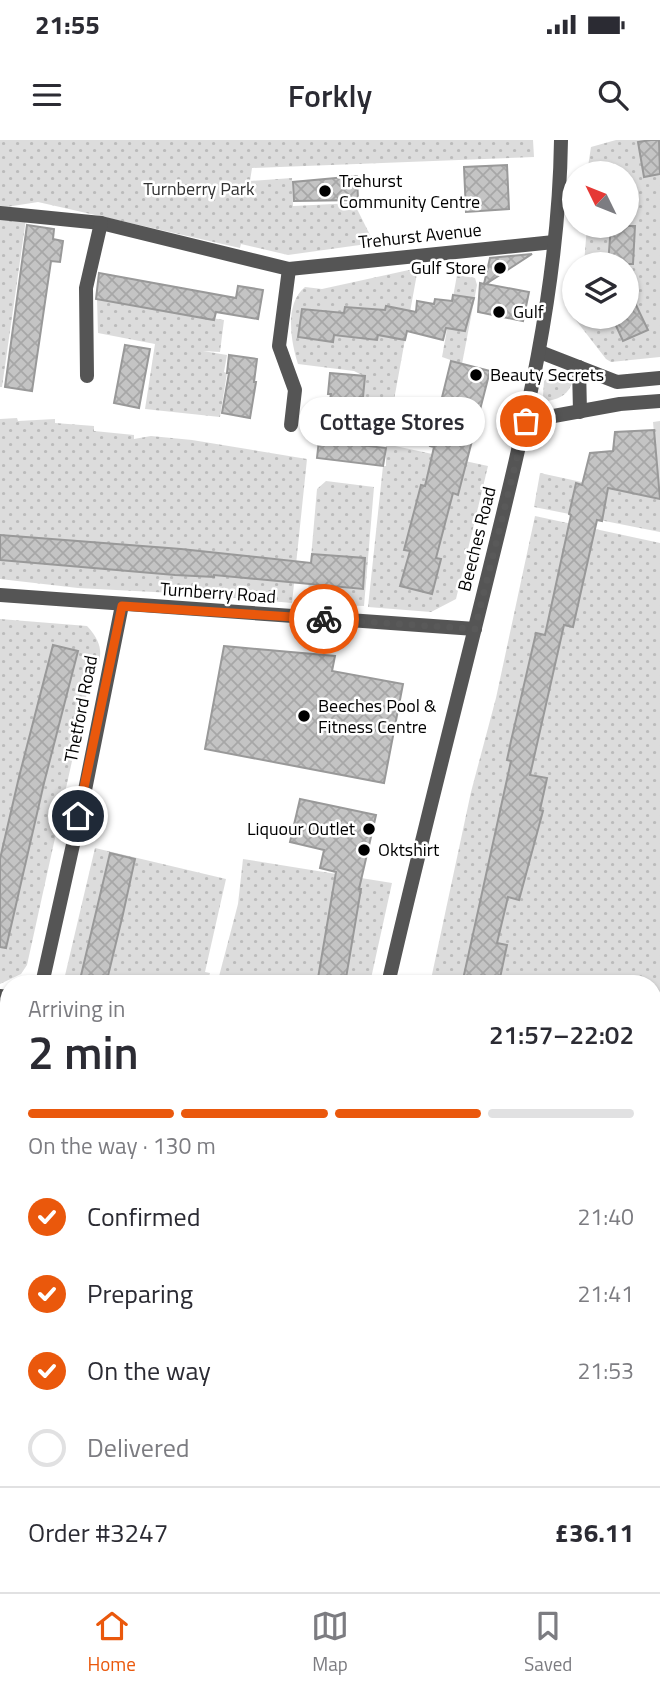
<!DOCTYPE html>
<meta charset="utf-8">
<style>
body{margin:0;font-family:"Titillium Web",sans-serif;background:#f2f2f3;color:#2b2b33;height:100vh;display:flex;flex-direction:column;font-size:26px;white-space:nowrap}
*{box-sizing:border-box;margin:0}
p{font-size:23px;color:#7c7c81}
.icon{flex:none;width:38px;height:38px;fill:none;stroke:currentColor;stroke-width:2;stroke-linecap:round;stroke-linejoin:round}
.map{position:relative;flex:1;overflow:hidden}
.sheet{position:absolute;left:0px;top:835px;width:662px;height:618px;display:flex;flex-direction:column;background:#fff;border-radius:28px 28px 0 0;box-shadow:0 2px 5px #0004}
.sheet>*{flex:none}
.needle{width:46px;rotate:313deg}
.tools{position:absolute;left:562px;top:21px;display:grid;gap:14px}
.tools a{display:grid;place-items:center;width:77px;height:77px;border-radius:50%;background:#fff;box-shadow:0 2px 5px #0004;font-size:35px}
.pin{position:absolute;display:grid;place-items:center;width:60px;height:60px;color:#fff;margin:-30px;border:4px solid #fff;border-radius:50%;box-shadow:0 2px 7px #0007}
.courier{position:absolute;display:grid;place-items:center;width:70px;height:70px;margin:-35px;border:5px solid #ea580c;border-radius:50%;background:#fff;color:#222;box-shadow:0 2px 9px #0007}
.bubble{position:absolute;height:49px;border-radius:24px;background:#fff;box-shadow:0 2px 5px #0004;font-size:23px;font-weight:600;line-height:49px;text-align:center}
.headline em{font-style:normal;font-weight:600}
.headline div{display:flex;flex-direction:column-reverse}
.headline{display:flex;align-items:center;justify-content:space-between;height:119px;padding:0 28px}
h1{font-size:46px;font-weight:600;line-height:52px}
.bar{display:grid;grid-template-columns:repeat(4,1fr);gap:10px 7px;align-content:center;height:84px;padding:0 28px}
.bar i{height:9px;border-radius:5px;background:#e1e1e2}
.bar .on{background:#ea580c}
.bar p{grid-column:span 4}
.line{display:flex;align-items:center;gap:18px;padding:0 28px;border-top:2px solid #e1e1e2}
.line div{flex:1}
ol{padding:0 28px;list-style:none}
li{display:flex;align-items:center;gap:21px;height:77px}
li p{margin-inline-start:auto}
li .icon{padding:7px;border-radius:50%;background:#ea580c;color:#fff;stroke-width:4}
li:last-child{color:#7c7c81}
li i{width:38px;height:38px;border:4px solid #e1e1e2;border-radius:50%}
.status{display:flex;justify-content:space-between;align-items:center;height:49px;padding:0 35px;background:#fff;direction:ltr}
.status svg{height:19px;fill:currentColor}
header{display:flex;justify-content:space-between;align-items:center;height:91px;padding:0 28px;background:#fff;font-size:32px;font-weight:600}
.dock{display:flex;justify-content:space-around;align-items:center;height:98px;border-top:2px solid #e1e1e2;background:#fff;font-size:19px;color:#7c7c81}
.dock a{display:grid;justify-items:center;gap:4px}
.dock .on{color:#ea580c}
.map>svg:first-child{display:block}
</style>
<div class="status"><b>21:55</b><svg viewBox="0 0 49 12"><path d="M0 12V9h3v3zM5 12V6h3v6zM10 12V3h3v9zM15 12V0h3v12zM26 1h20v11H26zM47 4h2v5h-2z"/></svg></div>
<header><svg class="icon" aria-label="menu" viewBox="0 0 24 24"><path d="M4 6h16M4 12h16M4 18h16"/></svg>Forkly<svg class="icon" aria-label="search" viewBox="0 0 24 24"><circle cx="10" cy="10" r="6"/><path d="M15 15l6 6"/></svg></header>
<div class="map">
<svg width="660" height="1452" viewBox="0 0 660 1452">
<defs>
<pattern id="green-dots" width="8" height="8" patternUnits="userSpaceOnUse" patternTransform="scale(1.75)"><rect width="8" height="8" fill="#dcdcdc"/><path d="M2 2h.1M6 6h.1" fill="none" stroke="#bbb" stroke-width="1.8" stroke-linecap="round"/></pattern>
<pattern id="building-cross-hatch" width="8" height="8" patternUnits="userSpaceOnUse" patternTransform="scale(1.75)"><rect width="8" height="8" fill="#c4c4c4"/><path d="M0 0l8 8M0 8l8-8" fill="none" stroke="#a7a7a7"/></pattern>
</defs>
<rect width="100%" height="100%" fill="#fff"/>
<g fill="url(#green-dots)">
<polygon points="0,0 533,0 534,17 252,28 250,41 292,38 293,66 354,63 374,103 288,115 241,104 240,108 38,62 0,68"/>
<polygon points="616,0 660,0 660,217 611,222 606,219 575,179 575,177 626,177 626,124 584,124 587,86 626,86 626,33 587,33 591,7"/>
<polygon points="0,77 26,79 2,247 0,247"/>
<path d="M418,128L386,304L488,326L456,459L431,472L368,467L383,326H386V305L352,297L364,236L354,231L298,224C291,202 284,164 305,147L322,149Z"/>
<polygon points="457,135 475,138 477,145 462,224 442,217"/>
<polygon points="97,159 224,180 220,212 203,211 227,215 224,232 227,233 220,277 145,269 155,204 98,193"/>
<path d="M560,231L570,234L573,241C568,254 562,258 548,261L543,256L544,241L553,233Z"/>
<polygon points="17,278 18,281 55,279 55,283 94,286 94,291 134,295 134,299 151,296 192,300 307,319 292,463 192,454 78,448 0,439 0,279"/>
<polygon points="660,281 660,392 534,367 540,333 660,359 653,282"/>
<polygon points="326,341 374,347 364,466 307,464 317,349"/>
<polygon points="535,376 660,403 660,1235 653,1229 653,844 430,844 471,652 496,558"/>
<path d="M0,479L87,486C111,512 97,524 87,553L27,825L21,834L0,844Z"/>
<polygon points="95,708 226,739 205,832 210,833 207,843 63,844"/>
<polygon points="243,719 392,743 370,843 217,844 238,764"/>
<polygon points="32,1444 152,1444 153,1452 34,1452"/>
<polygon points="180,1444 301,1444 303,1452 188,1452"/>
<polygon points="343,1444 562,1444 563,1452 345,1452"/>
</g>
<g fill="url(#building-cross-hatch)" stroke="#999" stroke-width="2">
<polygon points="651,0 659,0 660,34 644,37 638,2"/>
<polygon points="507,25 509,69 466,72 464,27"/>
<polygon points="357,36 358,60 294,61 293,42"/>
<polygon points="27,85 54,89 53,99 63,101 60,122 51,121 32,251 5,247"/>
<polygon points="611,86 635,86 633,124 608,124"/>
<polygon points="532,114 486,144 529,152 523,181 478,172 480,143 484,144 490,118"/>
<polygon points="99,133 236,158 238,146 263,150 258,179 216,172 214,180 96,159"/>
<polygon points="626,144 648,190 623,201 612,177 626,177"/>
<polygon points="453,155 474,158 465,191 446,188 443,200 407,191 405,200 378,195 377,200 334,195 333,202 298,197 302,169 344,173 345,167 385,170 386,166 416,172 417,161 434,164 435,159 452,161"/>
<polygon points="125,205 150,209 139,268 114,263"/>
<polygon points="229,215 257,219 254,242 256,242 250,278 222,273 229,233 227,233"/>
<polygon points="451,221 490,231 458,355 453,353 436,418 441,419 432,454 400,446 410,411 404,410 421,345 425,346 429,329 434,307 430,306"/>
<polygon points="330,233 365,236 363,257 360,257 351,304 386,308 383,326 317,318 319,300 322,301 331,254 328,254"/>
<polygon points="654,290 660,359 608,348 602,381 597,380 573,487 564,485 530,635 547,638 540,670 543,671 519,760 508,757 497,803 507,805 500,838 493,837 491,844 462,844 511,621 507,620 511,601 536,493 545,495 571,375 569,374 576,343 582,345 590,313 613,311 615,292"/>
<polygon points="0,395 181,409 311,423 312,414 365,418 363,449 214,435 214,437 175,435 0,420"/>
<polygon points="53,505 78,511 44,643 6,808 0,807 0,719 19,637"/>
<polygon points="224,506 335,516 332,531 403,544 384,643 205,609"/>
<polygon points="300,659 376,675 359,749 361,749 345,844 317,844 336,732 320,728 324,710 290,702"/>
<polygon points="110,713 135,719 123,774 106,844 79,844"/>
</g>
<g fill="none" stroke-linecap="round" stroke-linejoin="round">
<g stroke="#555" stroke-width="14">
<polyline points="0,73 101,83 289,129 554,102"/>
<polyline points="289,129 279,206 295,250 291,285"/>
<polyline points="540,212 617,242 660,238"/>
<polyline points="579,227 580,272"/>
<polyline points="87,236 86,148 101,83"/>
<polyline points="526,281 620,264 660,261"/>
<polyline points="0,455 475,489"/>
<polyline points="42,844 84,655 122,465"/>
<path d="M388,844C420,704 456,566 490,427C525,285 559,147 561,0"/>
<polyline points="0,856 9,857"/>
<polyline points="0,1128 9,1008"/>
<polyline points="0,1339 9,1421"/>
<polyline points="13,1444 16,1452"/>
<polyline points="328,1444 330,1452"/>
<polyline points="626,1444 627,1452"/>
</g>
</g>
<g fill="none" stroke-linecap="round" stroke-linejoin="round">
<polyline stroke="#595959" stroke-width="7" stroke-dasharray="0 12.6" points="324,479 475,489 526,281"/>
<polyline stroke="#ea580c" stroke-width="9" points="78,676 122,466 324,479"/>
</g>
<g fill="#000" stroke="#fff" stroke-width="2.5">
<circle cx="325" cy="51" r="7"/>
<circle cx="500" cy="128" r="7"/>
<circle cx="499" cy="172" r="7"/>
<circle cx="476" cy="235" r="7"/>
<circle cx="304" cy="576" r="7"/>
<circle cx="369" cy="689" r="7"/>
<circle cx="364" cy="710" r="7"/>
</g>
<g text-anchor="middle" stroke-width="5" stroke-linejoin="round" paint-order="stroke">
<g font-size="18" fill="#000" stroke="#fff" text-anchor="start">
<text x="339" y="47">Trehurst<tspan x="339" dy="21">Community Centre</tspan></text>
<text x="486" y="134" text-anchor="end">Gulf Store</text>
<text x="513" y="178">Gulf</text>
<text x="490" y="241">Beauty Secrets</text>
<text x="318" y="572">Beeches Pool &amp;<tspan x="318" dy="21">Fitness Centre</tspan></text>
<text x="355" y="695" text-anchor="end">Liquour Outlet</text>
<text x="378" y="716">Oktshirt</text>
</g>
<g font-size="18" fill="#333" stroke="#fff">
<text x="199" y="55">Turnberry Park</text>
</g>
<g font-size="18" fill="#000" stroke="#fff">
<text transform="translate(420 96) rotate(-6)" y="6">Trehurst Avenue</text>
<text transform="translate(477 399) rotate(-76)" y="6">Beeches Road</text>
<text transform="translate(218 453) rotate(4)" y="6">Turnberry Road</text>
<text transform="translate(81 569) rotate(-79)" y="6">Thetford Road</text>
</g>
</g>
</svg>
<div class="tools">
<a><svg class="needle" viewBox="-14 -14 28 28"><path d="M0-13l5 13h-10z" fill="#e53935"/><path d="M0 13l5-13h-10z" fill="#7c7c81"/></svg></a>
<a><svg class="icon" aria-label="layers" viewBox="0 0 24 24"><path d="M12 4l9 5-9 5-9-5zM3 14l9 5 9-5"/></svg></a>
</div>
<div class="pin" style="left:526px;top:281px;background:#ea580c"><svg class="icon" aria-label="bag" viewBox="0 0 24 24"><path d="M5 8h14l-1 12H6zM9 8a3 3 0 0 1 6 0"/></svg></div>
<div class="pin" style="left:78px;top:676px;background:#1f2937"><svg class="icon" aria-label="home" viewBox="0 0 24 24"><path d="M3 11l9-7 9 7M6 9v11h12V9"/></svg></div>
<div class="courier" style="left:324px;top:479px"><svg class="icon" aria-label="bike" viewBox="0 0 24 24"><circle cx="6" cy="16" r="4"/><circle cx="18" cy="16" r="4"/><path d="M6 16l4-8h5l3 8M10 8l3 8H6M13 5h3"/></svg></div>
<div class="bubble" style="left:299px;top:257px;width:186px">Cottage Stores</div>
<section class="sheet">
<div class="headline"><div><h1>2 min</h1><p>Arriving in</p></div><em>21:57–22:02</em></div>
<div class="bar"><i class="on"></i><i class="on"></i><i class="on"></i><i></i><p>On the way · 130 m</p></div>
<ol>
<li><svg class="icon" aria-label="check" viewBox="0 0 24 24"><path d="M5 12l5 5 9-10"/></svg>Confirmed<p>21:40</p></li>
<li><svg class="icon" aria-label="check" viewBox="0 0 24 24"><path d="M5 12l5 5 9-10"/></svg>Preparing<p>21:41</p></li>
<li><svg class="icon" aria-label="check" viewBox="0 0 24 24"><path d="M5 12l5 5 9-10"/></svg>On the way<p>21:53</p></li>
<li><i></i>Delivered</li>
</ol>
<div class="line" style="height:91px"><div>Order #3247</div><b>£36.11</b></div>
</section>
</div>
<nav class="dock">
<a class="on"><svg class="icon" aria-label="home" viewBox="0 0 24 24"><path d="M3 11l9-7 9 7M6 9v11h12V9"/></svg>Home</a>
<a><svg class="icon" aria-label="map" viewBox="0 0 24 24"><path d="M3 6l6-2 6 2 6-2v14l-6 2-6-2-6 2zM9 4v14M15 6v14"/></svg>Map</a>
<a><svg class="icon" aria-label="saved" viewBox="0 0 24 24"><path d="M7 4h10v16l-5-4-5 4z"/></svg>Saved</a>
</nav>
